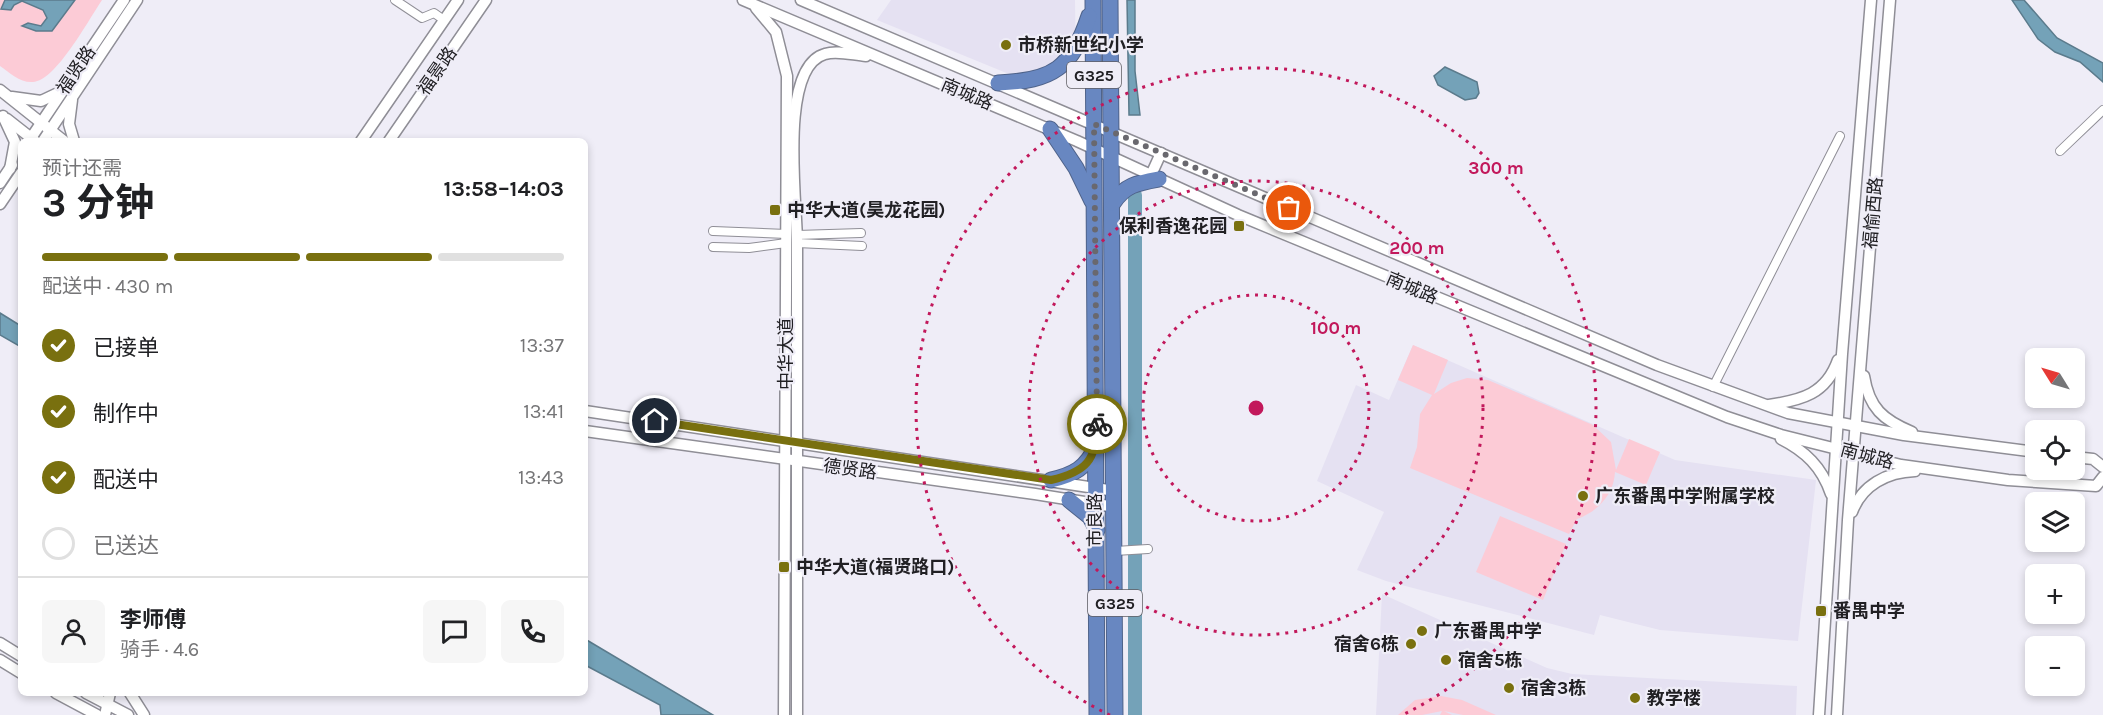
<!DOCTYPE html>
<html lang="zh">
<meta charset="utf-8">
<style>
body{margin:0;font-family:Karla,"Noto Sans SC",sans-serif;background:#f6f6f6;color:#202124;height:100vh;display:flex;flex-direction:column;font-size:22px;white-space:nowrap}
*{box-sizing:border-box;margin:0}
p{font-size:20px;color:#757577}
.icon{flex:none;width:33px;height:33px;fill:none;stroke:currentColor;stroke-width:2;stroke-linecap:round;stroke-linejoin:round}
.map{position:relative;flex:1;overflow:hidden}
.details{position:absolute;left:18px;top:138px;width:570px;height:558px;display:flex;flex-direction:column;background:#fff;border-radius:9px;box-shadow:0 3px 9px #0003}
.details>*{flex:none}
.needle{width:39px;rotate:307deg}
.fabs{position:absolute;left:2025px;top:348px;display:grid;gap:12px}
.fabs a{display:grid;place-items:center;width:60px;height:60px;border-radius:9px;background:#fff;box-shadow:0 3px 9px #0003;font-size:30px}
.pin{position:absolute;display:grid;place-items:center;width:51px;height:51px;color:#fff;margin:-26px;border:3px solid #fff;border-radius:50%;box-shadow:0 2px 6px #0007}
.courier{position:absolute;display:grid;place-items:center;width:60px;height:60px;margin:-30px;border:4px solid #79700f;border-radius:50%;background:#fff;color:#222;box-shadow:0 2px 8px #0007}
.overview em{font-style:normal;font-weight:700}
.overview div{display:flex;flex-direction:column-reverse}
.overview{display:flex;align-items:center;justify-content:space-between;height:102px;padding:0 24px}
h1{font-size:39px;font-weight:700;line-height:45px}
.bar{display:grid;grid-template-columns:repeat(4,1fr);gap:9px 6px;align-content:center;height:72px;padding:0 24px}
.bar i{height:8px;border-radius:4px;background:#e0e0e0}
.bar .on{background:#79700f}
.bar p{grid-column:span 4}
.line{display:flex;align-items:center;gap:15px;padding:0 24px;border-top:2px solid #e0e0e0}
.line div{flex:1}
.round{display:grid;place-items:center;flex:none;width:63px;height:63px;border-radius:9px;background:#f6f6f6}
ol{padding:0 24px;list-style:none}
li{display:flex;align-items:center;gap:18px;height:66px}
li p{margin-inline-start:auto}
li .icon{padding:6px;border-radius:50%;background:#79700f;color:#fff;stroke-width:4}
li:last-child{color:#757577}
li i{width:33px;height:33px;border:3px solid #e0e0e0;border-radius:50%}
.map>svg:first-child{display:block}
</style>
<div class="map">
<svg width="2103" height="715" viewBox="0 0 2103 715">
<rect width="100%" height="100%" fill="#efedf7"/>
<g fill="#e5e1f2">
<polygon points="891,0 1075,0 1076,70 1033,84 877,20"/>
<polygon points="1413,345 1675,460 1816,480 1798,641 1660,630 1600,615 1594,635 1386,581 1357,570 1384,512 1317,481 1356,385 1389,400"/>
<polygon points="1382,594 1547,668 1572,674 1797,686 1796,715 1376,715"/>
</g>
<g fill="#fccbd6">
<path d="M0,0H102C89,19 56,81 33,82C20,83 10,73 0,66Z"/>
<path d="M1413,345L1448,360L1434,394L1451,383L1467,378L1488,380L1593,425L1611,442L1616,470L1629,439L1660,452L1646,485L1615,472C1614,495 1597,512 1577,519L1569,534L1410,468L1417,447L1420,414L1432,395L1398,380Z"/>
<polygon points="1500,516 1566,544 1543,600 1476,572"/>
<polygon points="1441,696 1462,700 1496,715 1463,715 1444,711 1452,715 1440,715 1442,711 1422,715 1398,715 1415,700"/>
</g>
<g fill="#74a2b8" stroke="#5b7b8c" stroke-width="1.5">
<polygon points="5,0 75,0 52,31 36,31 22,26 28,23 41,26 47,18 43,10 22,1 14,5 11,10 1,9"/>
<polygon points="1127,0 1135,0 1135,71 1140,115 1129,115"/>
<polygon points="2012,0 2024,0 2057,38 2103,63 2103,82 2080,62 2055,52 2038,39"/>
<polygon points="1445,67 1477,82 1479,93 1476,98 1465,100 1438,85 1434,76"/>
<polygon points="0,313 21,326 21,347 0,335"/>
<polygon points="585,639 713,715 661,715 660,705 585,665"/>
</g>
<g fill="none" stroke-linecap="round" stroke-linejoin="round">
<polyline stroke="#74a2b8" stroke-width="14" points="1135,715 1135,195"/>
<g stroke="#8f8e96" stroke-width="10">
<g id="street">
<polyline points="395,0 422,18 434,13 444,20"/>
<polyline points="2060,151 2103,110"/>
<polyline points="713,231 787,234"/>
<polyline points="797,235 861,233"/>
<polyline points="797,243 862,246"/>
<polyline points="713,247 749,248 786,243"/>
<polyline points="1713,387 1840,136"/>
<polyline points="1115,551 1148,549"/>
</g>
</g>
<g stroke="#8f8e96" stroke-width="13">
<g id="secondary">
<polyline points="743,0 1077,141 1238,215 1727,417 1781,435 1901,465 2008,480 2096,486 2103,477"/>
<polyline points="801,0 1657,365 1788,413 1904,435 2036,452"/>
<polyline points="756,8 776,32 787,76 784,715"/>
<polyline points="0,90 64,141"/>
<polyline points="12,97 41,101 60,92"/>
<polyline points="72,100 69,124 74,141"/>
<polyline points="3,116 15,142 10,169"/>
<polyline points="7,119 35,141"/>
<polyline points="29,141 124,0"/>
<polyline points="43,141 137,0"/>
<polyline points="361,141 458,0"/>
<polyline points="389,141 486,0"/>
<polyline points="1151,175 1161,153"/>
<polyline points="0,183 12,165"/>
<polyline points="0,204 21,173"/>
<path d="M1864,376C1869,408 1883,420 1912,432"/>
<path d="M1769,405C1802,400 1826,394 1838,360"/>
<polyline points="585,411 1115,491"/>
<polyline points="585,431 1035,494 1115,507"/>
<path d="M1781,439C1805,451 1822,467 1831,494"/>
<polyline points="2074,457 2093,459 2103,467"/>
<path d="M1852,512C1862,485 1887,472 1915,471"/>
<polyline points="0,643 21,656"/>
<polyline points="0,660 21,673"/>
<polyline points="56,693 97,715"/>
<polyline points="86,693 128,715"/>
<polyline points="130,693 144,715"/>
<polyline points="105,715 110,693"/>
<path d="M797,715V243C797,203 778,67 825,54C837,50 853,55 866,56"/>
<polyline points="1819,715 1842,354 1871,0"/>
<polyline points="1837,715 1848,520 1890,0"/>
</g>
</g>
<g stroke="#4f638a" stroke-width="17">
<g id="highway">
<polyline points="1093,0 1097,715"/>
<polyline points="1110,0 1115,715"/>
<path d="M998,83C1053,81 1072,68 1089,16"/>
<polyline points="1050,129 1076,168 1092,201"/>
<path d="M1113,203C1125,185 1137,183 1159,179"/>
<path d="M1051,480C1073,475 1087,468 1096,446"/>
<polyline points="1069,500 1090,517 1097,530"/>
</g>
</g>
<use href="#street" stroke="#fff" stroke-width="8"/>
<use href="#secondary" stroke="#fff" stroke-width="10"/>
<use href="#highway" stroke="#6887c1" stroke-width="15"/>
</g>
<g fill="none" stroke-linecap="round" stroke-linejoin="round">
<polyline stroke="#69686e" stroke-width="6" stroke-dasharray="0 10.8" points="1097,424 1094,124 1289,208"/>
<path stroke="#79700f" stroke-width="8" d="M655,421L1051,480C1086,472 1097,460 1097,424"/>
</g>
<g fill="none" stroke="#c2185b" stroke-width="3" stroke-dasharray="3 6">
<circle cx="1256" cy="408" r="113"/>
<circle cx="1256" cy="408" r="227"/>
<path d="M1110 715A340 340 0 1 1 1402 715"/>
</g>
<g fill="#79700f" stroke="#efedf7" stroke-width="2">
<circle cx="1006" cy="45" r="6"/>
<rect x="769" y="204" width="12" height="12" rx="3"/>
<rect x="1233" y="220" width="12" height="12" rx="3"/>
<circle cx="1583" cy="496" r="6"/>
<rect x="778" y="561" width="12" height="12" rx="3"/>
<rect x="1815" y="605" width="12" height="12" rx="3"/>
<circle cx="1422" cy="631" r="6"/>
<circle cx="1411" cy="644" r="6"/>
<circle cx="1446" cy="660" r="6"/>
<circle cx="1509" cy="688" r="6"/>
<circle cx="1635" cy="698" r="6"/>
</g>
<g text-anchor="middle" stroke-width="4.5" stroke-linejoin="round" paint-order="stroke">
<g fill="#efedf7" stroke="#5f5e63" stroke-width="1.5">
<rect x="1067" y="62" width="54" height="26" rx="4.5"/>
<rect x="1088" y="590" width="54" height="26" rx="4.5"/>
</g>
<g font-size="16" font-weight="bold" fill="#212024">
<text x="1094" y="81">G325</text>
<text x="1115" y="609">G325</text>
</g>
<g font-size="18" font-weight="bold" fill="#212024" stroke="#efedf7" text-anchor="start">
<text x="1018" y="51">市桥新世纪小学</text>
<text x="787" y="216">中华大道(昊龙花园)</text>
<text x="1227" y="232" text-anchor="end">保利香逸花园</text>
<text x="1595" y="502">广东番禺中学附属学校</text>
<text x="796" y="573">中华大道(福贤路口)</text>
<text x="1833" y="617">番禺中学</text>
<text x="1434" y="637">广东番禺中学</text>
<text x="1399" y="650" text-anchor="end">宿舍6栋</text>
<text x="1458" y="666">宿舍5栋</text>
<text x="1521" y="694">宿舍3栋</text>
<text x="1647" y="704">教学楼</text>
</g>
<g font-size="18" fill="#212024" stroke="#efedf7">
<text transform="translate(76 70) rotate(-56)" y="6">福贤路</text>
<text transform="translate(437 71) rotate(-55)" y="6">福景路</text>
<text transform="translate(967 94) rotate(23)" y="6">南城路</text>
<text transform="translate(1873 213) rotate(-85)" y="6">福愉西路</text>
<text transform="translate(1412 288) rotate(23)" y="6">南城路</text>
<text transform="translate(786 354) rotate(-90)" y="6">中华大道</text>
<text transform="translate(1867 456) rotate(15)" y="6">南城路</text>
<text transform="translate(850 469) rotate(8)" y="6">德贤路</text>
<text transform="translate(1095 520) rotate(-90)" y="6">市良路</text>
</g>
</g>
<circle cx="1256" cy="408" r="9" fill="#c2185b" stroke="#efedf7" stroke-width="3"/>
<g font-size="18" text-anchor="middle" font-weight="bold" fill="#c2185b" stroke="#efedf7" stroke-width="4.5" stroke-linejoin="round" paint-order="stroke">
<text x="1496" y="174">300 m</text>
<text x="1417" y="254">200 m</text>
<text x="1336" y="334">100 m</text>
</g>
</svg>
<div class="fabs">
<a><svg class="needle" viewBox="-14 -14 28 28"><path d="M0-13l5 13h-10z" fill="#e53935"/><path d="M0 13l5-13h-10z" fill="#757577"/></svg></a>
<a><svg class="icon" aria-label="locate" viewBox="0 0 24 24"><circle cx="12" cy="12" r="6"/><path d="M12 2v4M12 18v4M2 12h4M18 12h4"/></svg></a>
<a><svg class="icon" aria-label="layers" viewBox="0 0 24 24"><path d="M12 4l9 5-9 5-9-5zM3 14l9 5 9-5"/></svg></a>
<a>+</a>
<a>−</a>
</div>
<div class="pin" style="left:1289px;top:208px;background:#ea580c"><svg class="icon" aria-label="bag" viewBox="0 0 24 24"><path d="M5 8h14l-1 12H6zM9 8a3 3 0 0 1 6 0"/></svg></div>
<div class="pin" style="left:655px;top:421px;background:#1f2937"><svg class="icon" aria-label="home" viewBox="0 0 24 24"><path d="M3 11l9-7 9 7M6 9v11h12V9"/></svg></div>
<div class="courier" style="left:1097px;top:424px"><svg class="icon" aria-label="bike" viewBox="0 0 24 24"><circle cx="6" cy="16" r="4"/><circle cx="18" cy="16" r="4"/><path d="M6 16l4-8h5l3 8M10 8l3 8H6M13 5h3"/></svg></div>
<section class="details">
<div class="overview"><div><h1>3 分钟</h1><p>预计还需</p></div><em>13:58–14:03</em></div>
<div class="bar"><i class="on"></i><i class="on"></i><i class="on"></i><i></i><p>配送中 · 430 m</p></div>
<ol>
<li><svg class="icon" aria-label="check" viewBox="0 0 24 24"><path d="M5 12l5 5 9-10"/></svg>已接单<p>13:37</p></li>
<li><svg class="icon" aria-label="check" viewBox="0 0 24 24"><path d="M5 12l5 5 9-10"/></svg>制作中<p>13:41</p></li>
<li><svg class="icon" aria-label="check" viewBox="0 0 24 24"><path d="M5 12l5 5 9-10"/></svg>配送中<p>13:43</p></li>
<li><i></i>已送达</li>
</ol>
<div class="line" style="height:108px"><a class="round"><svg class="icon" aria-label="person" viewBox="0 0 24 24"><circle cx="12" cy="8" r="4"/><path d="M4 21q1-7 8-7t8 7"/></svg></a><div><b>李师傅</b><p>骑手 · 4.6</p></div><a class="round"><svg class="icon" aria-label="chat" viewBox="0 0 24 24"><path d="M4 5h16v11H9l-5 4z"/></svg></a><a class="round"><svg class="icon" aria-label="phone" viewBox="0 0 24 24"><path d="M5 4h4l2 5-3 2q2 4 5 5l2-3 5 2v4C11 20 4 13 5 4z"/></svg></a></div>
</section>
</div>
